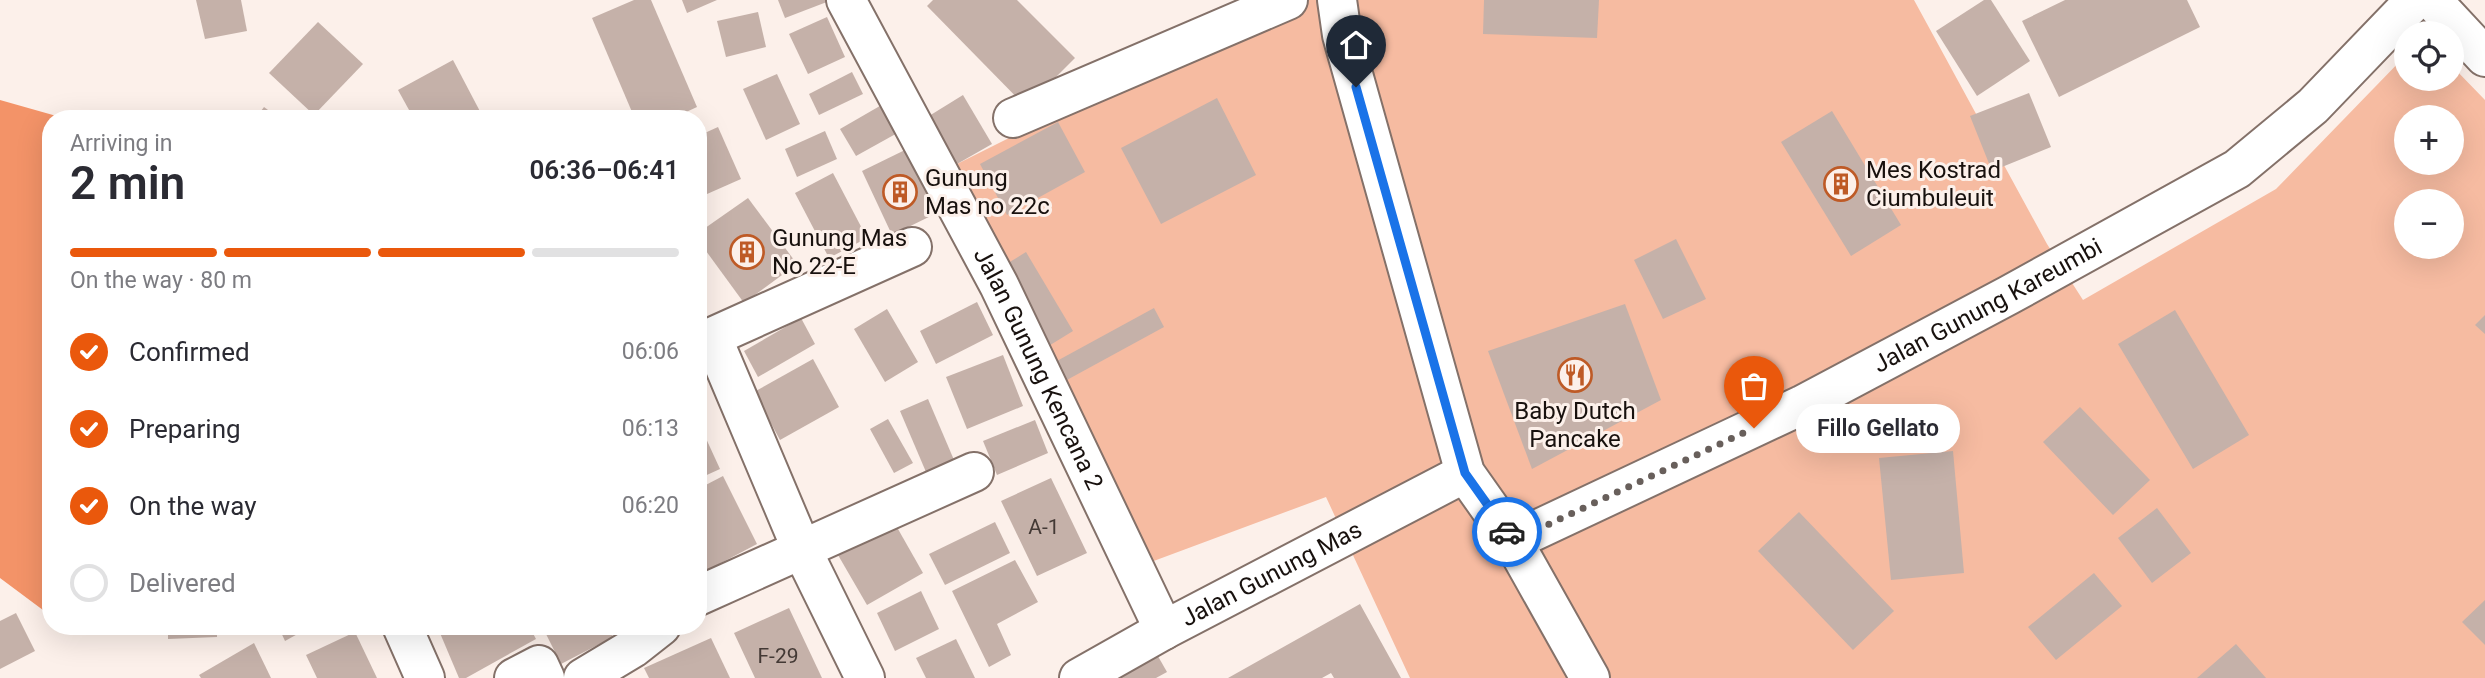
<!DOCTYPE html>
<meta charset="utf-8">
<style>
body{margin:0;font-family:Roboto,sans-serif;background:#f7f7f7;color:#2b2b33;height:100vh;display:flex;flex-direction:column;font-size:26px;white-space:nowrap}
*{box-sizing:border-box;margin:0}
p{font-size:23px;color:#7c7c81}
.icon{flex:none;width:38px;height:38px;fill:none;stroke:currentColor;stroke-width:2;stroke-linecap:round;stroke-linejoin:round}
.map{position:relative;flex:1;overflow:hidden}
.side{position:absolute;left:42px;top:110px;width:665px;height:525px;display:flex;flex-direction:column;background:#fff;border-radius:28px;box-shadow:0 7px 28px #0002}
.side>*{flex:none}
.fabs{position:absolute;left:2394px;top:21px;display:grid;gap:14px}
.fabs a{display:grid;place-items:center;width:70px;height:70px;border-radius:50%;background:#fff;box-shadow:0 7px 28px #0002;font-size:35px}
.pin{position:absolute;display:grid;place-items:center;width:60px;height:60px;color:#fff;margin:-72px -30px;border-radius:50% 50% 50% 0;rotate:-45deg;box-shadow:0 0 7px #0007}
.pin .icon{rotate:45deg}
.courier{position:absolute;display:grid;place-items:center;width:70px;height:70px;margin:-35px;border:5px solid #1a73e8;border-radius:50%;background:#fff;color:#222;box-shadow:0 2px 9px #0007}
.bubble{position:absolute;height:49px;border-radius:24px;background:#fff;box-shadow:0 7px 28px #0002;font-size:23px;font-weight:600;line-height:49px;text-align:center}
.summary em{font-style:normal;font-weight:600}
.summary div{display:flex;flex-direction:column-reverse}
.summary{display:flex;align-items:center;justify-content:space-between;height:119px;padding:0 28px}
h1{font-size:46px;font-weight:600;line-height:52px}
.bar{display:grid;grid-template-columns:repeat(4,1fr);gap:10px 7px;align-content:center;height:84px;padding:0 28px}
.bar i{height:9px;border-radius:5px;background:#e1e1e2}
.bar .on{background:#ea580c}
.bar p{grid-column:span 4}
ol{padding:0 28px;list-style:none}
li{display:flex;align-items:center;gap:21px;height:77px}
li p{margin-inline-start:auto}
li .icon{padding:7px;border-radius:50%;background:#ea580c;color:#fff;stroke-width:4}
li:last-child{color:#7c7c81}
li i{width:38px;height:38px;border:4px solid #e1e1e2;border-radius:50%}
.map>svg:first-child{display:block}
</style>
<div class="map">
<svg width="2485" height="678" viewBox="0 0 2485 678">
<rect width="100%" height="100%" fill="#fcf0ea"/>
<path fill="#f6bba1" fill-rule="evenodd" d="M1285,0H1914L2047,244L2083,300L2276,189L2406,55V79H2452V66L2485,100V678H1410L1326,497L1151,562L957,164ZM2406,117H2452V163H2406ZM2406,201H2452V247H2406Z"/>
<polygon fill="#f39368" points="0,100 67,119 51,119 51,616 0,578"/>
<g fill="#c5b1a9">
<polygon points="196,0 241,0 247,31 205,39"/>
<polygon points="634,0 651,0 697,107 671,119 635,119 592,18"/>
<polygon points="682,0 717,0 687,13"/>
<polygon points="778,0 832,0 785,18"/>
<polygon points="933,0 1017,0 1075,58 1026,107 927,6"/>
<polygon points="1484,0 1599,0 1597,38 1483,34"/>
<polygon points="1984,0 1991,0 2030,61 1977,96 1936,31"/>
<polygon points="2065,0 2187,0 2200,27 2059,97 2022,21"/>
<polygon points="758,12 766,47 726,57 717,21"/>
<polygon points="827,17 845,57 808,74 789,34"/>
<polygon points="318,22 363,64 314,115 269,73"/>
<polygon points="453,60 484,119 414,119 398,90"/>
<polygon points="852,72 863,94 819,115 809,94"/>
<polygon points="777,74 800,124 766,140 743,89"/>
<polygon points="2029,93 2051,147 1992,171 1970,116"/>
<polygon points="963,95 992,144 957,164 929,116"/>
<polygon points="1217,98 1256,175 1161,224 1121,148"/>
<polygon points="885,103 901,131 856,156 840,129"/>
<polygon points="264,107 280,119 255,119"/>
<polygon points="1832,111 1901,225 1851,256 1781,142"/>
<polygon points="1058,122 1085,172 1007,215 980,164"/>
<polygon points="718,127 741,179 698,198 698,136"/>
<polygon points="825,131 837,159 797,177 785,149"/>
<polygon points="907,149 937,213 892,235 862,171"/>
<polygon points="833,173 867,238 829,258 795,193"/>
<polygon points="748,198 797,264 744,303 698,240 698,233"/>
<polygon points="1676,239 1706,299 1663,319 1634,260"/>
<polygon points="1026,252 1073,331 1047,347 1000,268"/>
<polygon points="977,302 993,335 936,364 920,331"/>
<polygon points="1625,304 1661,400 1532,469 1488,351"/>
<polygon points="1154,308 1164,327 1065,381 1055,362"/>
<polygon points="887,309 918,362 885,382 854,329"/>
<polygon points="2175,310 2249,435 2193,469 2118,344"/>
<polygon points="2485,315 2485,334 2475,325"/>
<polygon points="801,318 815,344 758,377 744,351"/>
<polygon points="1003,355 1023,406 967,429 946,377"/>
<polygon points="813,359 839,407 780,440 754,392"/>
<polygon points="928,399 954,460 926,472 900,411"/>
<polygon points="2080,407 2150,480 2113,515 2043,442"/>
<polygon points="888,419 913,463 894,473 870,429"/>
<polygon points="1035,420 1048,453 997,475 983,441"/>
<polygon points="698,421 720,469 698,479"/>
<polygon points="1953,451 1964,573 1891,580 1879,458"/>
<polygon points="723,476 757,544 704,572 698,561 698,489"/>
<polygon points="1051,478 1087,553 1037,576 1001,501"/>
<polygon points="2157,508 2191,553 2152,583 2118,538"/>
<polygon points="1799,512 1894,611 1853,650 1758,551"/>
<polygon points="894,522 923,573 867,605 838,555"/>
<polygon points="995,522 1010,553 945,585 929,554"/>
<polygon points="1015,560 1038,602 997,624 1011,655 989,667 952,591"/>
<polygon points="2094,573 2122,606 2056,660 2028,627"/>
<polygon points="921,591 939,629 895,651 877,613"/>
<polygon points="2485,600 2485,645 2462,622"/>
<polygon points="1360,604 1401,678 1334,678 1331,673 1322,678 1228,678"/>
<polygon points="789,608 822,678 755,678 734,633"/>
<polygon points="16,613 35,651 0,669 0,621"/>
<polygon points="168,626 217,626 217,637 168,639"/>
<polygon points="278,626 312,626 285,641"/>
<polygon points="437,626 529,626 536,639 466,678 459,678"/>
<polygon points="542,626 609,626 613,637 561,664"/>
<polygon points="355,632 377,678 317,678 306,655"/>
<polygon points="711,638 730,678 649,678 644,668"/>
<polygon points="956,639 975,678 926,678 916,658"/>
<polygon points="254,643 271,678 201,678 199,675"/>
<polygon points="1151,644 1167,672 1156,678 1111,678"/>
<polygon points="2236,644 2266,678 2197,678"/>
</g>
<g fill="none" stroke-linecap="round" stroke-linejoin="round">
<g stroke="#847169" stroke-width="42">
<g id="minor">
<path id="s1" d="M846,0L999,285L1164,630"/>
<polyline points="1337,0 1342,35 1465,473 1513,541 1590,678"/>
<polyline points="2432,0 2485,57"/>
<polyline points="1013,118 1288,0"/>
<path id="s2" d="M1513,541L1802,405L2009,295L2237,169L2313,106L2415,0"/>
<polyline points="698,596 974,472"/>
<polyline points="402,626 425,678"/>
<polyline points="514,678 539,665 545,678"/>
<polyline points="583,678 633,648 661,626"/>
<polyline points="865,678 802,550 712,337 912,247"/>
<path id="s3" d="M1079,678L1164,630L1465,473"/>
</g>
</g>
<use href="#minor" stroke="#fff" stroke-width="38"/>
</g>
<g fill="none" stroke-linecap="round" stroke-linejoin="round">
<polyline stroke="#685f5b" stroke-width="7" stroke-dasharray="0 12.6" points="1507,532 1513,541 1754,428"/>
<polyline stroke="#1a73e8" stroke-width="9" points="1356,87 1465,473 1507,532"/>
</g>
<defs>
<g id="building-ring" transform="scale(1.75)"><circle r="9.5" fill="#fcf0ea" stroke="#be5a26" stroke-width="1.5"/><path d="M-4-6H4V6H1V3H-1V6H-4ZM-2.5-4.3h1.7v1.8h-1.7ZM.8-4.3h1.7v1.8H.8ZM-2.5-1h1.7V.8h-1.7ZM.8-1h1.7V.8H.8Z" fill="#be5a26"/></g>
<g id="restaurant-ring" transform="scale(1.75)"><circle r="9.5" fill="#fcf0ea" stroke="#be5a26" stroke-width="1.5"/><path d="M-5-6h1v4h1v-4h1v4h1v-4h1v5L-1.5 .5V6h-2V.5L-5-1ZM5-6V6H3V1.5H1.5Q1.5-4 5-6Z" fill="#be5a26"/></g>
</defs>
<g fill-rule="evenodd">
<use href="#building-ring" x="1841" y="184"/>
<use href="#building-ring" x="900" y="192"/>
<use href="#building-ring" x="747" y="252"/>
<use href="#restaurant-ring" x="1575" y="375"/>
</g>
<g text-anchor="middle" stroke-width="6" stroke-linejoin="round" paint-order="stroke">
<g font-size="21" fill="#433935">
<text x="1044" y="534">A-1</text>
<text x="778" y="663">F-29</text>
</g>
<g font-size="24" fill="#18110e" stroke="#fcf0ea" text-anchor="start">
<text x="1866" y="178">Mes Kostrad<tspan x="1866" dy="28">Ciumbuleuit</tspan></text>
<text x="925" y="186">Gunung<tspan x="925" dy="28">Mas no 22c</tspan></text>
<text x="772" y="246">Gunung Mas<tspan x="772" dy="28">No 22-E</tspan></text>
<text x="1575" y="419" text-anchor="middle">Baby Dutch<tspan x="1575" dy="28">Pancake</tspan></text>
</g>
<g font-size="24" fill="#18110e" stroke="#fcf0ea">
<text dy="8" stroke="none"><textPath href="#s2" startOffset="530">Jalan Gunung Kareumbi</textPath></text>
<text dy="8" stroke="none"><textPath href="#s1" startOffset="416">Jalan Gunung Kencana 2</textPath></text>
<text dy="8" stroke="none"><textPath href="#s3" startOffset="219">Jalan Gunung Mas</textPath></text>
</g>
</g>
</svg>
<div class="fabs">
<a><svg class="icon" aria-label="locate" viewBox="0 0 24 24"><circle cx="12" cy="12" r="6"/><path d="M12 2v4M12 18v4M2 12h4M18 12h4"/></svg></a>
<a>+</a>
<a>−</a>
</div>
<div class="pin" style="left:1754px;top:428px;background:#ea580c"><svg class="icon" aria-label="bag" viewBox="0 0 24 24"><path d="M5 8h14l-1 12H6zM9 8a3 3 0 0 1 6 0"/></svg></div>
<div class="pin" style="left:1356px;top:87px;background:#1f2937"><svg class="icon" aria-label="home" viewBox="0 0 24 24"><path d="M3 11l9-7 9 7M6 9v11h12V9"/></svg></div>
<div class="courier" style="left:1507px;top:532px"><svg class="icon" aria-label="car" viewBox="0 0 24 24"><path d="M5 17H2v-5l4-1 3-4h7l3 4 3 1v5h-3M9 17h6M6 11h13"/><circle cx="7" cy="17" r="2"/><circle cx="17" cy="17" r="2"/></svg></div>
<div class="bubble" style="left:1796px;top:404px;width:164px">Fillo Gellato</div>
<section class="side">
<div class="summary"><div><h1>2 min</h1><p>Arriving in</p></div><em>06:36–06:41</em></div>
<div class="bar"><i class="on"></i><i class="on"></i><i class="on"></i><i></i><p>On the way · 80 m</p></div>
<ol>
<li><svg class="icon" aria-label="check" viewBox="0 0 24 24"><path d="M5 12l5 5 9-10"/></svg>Confirmed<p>06:06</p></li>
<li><svg class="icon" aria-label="check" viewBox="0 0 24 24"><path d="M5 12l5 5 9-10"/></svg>Preparing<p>06:13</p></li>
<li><svg class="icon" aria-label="check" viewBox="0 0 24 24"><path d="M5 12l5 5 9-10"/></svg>On the way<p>06:20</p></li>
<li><i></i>Delivered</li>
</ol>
</section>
</div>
